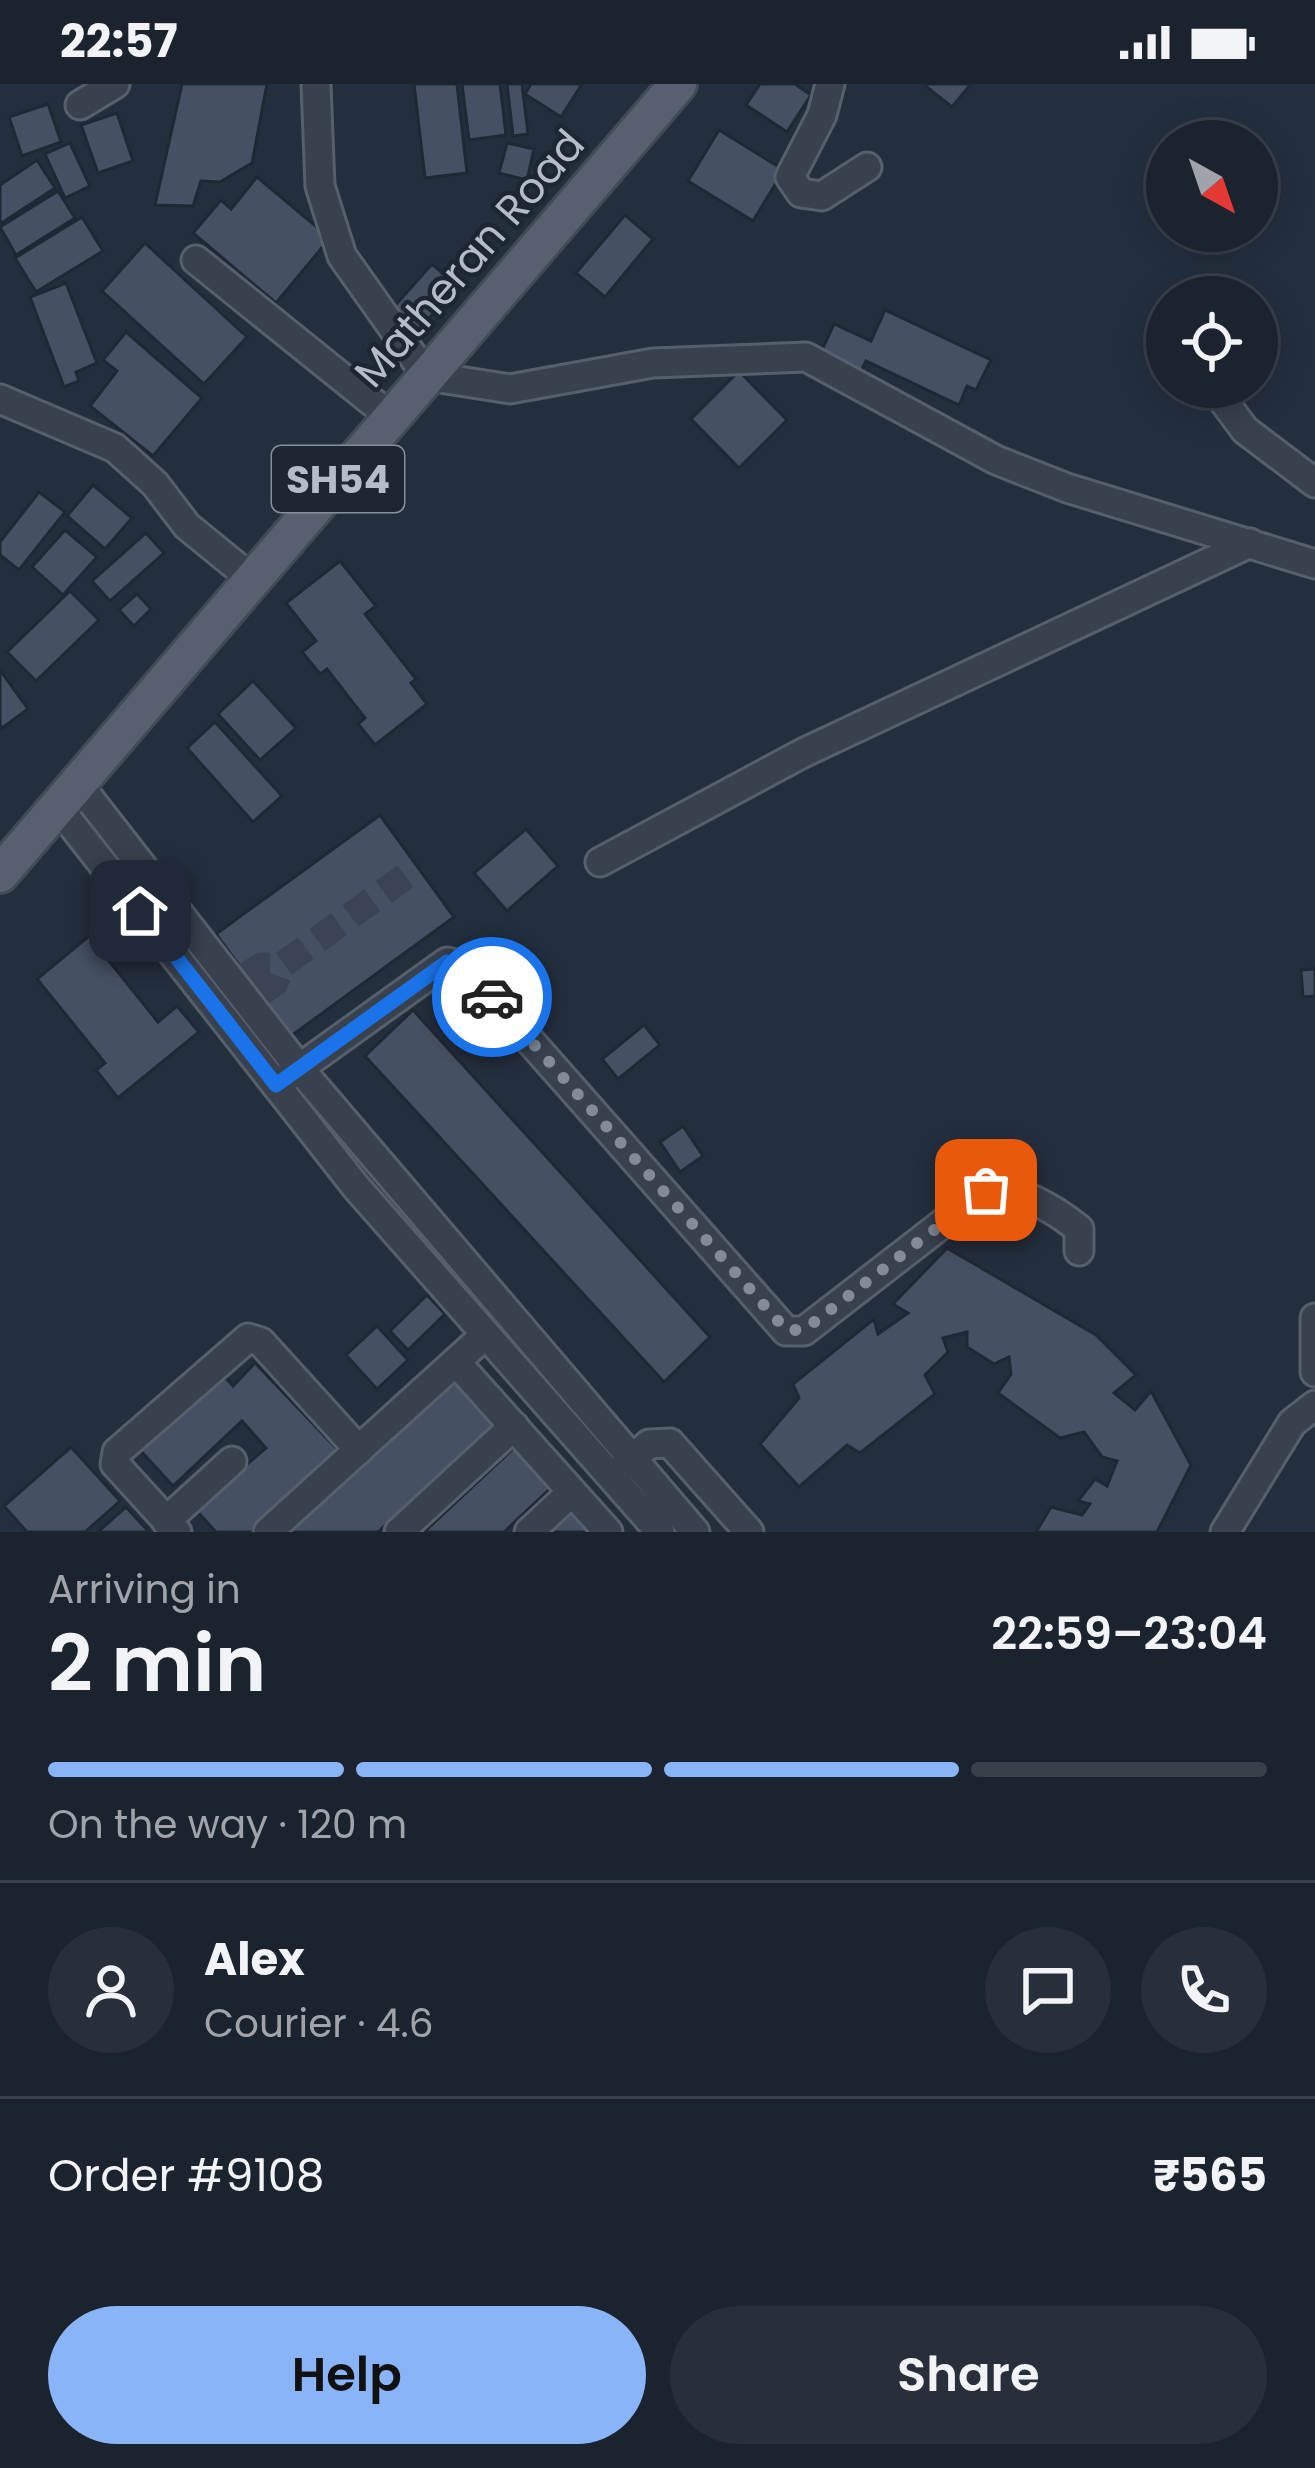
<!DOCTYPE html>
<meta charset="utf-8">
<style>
body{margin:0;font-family:Poppins,sans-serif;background:#282f3a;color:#f1f3f6;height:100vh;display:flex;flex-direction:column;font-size:45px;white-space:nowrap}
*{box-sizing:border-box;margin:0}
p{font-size:39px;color:#a0a4aa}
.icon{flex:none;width:66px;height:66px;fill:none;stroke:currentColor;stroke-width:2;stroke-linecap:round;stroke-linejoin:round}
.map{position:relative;height:1448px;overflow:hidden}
.panel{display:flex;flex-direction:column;background:#1b232e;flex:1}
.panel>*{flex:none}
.needle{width:78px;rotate:140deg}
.tools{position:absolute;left:1146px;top:36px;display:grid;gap:24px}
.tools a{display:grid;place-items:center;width:132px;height:132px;border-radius:50%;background:#1b232e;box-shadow:0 6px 30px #0003,0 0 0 3px #39404a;font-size:60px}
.pin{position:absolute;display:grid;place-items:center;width:102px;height:102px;color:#fff;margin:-51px;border-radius:24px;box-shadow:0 6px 18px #0006}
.courier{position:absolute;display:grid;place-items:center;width:120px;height:120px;margin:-60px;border:9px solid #1a73e8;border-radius:50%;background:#fff;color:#222;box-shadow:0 3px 15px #0007}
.overview em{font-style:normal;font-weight:600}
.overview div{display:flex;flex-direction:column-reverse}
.overview{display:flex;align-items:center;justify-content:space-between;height:204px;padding:0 48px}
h1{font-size:78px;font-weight:600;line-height:90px}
.bar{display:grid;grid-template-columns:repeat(4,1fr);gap:18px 12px;align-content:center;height:144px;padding:0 48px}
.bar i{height:15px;border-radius:9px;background:#39404a}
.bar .on{background:#8ab4f8}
.bar p{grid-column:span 4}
.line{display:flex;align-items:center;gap:30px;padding:0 48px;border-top:3px solid #39404a}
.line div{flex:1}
.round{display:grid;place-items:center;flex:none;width:126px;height:126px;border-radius:63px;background:#282f3a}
.action{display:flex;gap:24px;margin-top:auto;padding:24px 48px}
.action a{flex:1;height:138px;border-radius:72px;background:#8ab4f8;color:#111;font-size:48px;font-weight:600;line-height:138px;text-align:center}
.action a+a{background:#282f3a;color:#f1f3f6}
.status{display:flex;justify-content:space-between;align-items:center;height:84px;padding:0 60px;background:#1b232e;direction:ltr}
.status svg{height:33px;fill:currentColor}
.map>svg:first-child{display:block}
</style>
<div class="status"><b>22:57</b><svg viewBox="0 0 49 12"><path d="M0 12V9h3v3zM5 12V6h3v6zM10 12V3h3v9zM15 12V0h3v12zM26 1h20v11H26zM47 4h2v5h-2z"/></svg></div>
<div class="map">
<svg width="1315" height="1448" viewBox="0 0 1315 1448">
<rect width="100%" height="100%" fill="#242f3e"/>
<g fill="#455162" stroke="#1f2835" stroke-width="3">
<polygon points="182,0 267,0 252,79 220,98 201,97 193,122 155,121"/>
<polygon points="414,0 457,0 467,89 425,94"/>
<polygon points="462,0 500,0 506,51 469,56"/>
<polygon points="507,0 522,0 528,50 513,52"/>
<polygon points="531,0 582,0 561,33 525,10"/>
<polygon points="760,0 795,0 811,11 787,48 746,21"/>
<polygon points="923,0 971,0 952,23"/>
<polygon points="48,20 61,58 22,72 9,33"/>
<polygon points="117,29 133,77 98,89 81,41"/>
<polygon points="719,46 784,86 753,137 688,97"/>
<polygon points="70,59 90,102 65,114 45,70"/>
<polygon points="507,59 534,65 527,96 499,89"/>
<polygon points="37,76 55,104 0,140 0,101"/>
<polygon points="257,93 330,154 276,219 193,149 221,116 231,125"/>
<polygon points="58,107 75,134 16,171 0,143"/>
<polygon points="625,131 653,155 605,213 576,189"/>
<polygon points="82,133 103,167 36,208 15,174"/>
<polygon points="145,159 247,253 204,300 102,207"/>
<polygon points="432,180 457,202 418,247 392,225"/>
<polygon points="66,199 97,279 76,288 79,297 64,303 30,213"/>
<polygon points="885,226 991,276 976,306 967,302 959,321 866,277 861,287 821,268 834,240 871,257"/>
<polygon points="126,248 202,314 153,372 90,322 117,287 103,276"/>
<polygon points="739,287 787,336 739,384 691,335"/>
<polygon points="93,401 132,434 105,465 67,432"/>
<polygon points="39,408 65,428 19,486 0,471 0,458"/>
<polygon points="65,446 97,473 63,511 32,483"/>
<polygon points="146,449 164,469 110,517 92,497"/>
<polygon points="340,477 376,522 365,530 416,595 411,599 427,620 375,661 358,640 365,634 327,585 320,590 302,568 316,557 286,519"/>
<polygon points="70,507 99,536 36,597 7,568"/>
<polygon points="137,510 151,525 134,542 119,526"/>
<polygon points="0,586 28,625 2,644 0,641"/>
<polygon points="253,597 296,644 260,676 218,630"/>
<polygon points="215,638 282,712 253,738 187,664"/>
<polygon points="380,731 454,833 291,952 216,850"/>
<polygon points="526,745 558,782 507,827 474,789"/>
<polygon points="89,852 158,938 177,922 199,948 118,1014 96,986 105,979 37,895"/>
<polygon points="1315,885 1315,912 1303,913 1301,886"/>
<polygon points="413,926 710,1253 664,1298 365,972"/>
<polygon points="644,941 660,961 618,995 602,975"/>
<polygon points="683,1042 703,1072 680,1088 660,1058"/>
<polygon points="947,1164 1096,1251 1136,1291 1114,1309 1135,1326 1151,1307 1191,1381 1157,1448 1036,1448 1051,1423 1082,1431 1090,1420 1078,1417 1095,1395 1107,1402 1117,1377 1102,1373 1084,1348 1060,1354 998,1309 1011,1290 1009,1273 994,1280 967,1263 967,1248 943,1254 948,1268 925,1291 935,1310 860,1369 847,1361 799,1403 760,1360 799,1314 793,1300 874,1235 878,1250 908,1229 893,1220"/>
<polygon points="427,1211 445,1230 408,1266 390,1247"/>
<polygon points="377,1242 408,1276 377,1305 346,1271"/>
<polygon points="255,1279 338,1366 251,1448 216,1448 195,1425 266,1364 242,1337 173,1402 139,1365 224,1292 233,1302"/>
<polygon points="454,1294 496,1340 378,1448 284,1448"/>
<polygon points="516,1362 553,1402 504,1448 424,1448"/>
<polygon points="71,1363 120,1417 85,1448 27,1448 4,1422"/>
<polygon points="573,1422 598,1448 545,1448"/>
<polygon points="126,1423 149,1448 98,1448"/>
</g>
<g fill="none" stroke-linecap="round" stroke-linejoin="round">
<g stroke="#3a4453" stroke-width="27" stroke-dasharray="27 14" stroke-linecap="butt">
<polyline points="246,892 261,882 281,882"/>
<polyline points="259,910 275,899 281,882 414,786"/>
</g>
<g stroke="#565f6c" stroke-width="33">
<g id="minor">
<polyline points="316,0 320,102 342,172 427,292 510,305 653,279 806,273 996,376 1067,404 1315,480"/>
<polyline points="830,0 822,31 790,93 801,109 822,112 867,83"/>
<polyline points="80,21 115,0"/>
<polyline points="196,176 391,333"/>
<polyline points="1213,303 1245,346 1315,399"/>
<polyline points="0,315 115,364 155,400 187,442 252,495"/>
<polyline points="78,700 299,984 695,1448"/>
<polyline points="58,723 356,1103 660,1448"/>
<polyline points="600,778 803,669 1250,459"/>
<path d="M276,1001L447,878L464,882L786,1247H804L986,1106C1016,1102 1056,1126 1079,1145V1167"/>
<polyline points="1315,1234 1315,1288"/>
<polyline points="456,1278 608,1448"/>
<polyline points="619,1387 649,1360 670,1359 749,1448"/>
<polyline points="166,1437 232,1377"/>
<polyline points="177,1448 115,1380 117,1368 248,1254 261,1258 359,1366"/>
<polyline points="268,1448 484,1252"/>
<polyline points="399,1448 514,1342"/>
<polyline points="529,1448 572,1408"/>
<polyline points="1225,1448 1292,1339 1315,1321"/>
</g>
</g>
<g stroke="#414a57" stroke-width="42">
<polyline id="major" points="0,790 678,0"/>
</g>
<use href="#minor" stroke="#38414e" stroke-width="27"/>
<use href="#major" stroke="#56606e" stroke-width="36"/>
</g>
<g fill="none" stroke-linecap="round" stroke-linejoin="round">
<polyline stroke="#828b98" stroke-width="12" stroke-dasharray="0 21.6" points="492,913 786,1246 804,1246 986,1106"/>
<polyline stroke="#1a73e8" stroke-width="15" points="140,827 276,1001 447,878 464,882 492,913"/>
</g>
<g text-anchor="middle" stroke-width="9" stroke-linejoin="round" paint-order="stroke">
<rect fill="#1d2633" stroke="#878f9c" stroke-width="3" x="272" y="362" width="132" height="66" rx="9"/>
<g font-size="39" font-weight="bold" fill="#b4bcc9">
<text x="338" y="409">SH54</text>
</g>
<g font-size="42" fill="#b4bcc9" stroke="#1d2633">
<text transform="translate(469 174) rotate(-49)" y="15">Matheran Road</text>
</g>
</g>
</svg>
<div class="tools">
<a><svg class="needle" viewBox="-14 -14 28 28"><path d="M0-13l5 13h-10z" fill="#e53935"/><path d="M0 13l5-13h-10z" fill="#a0a4aa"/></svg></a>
<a><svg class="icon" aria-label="locate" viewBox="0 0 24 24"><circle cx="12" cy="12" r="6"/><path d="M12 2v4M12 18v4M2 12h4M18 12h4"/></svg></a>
</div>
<div class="pin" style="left:986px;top:1106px;background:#ea580c"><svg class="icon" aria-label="bag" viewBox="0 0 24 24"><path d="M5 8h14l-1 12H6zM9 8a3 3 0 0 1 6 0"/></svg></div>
<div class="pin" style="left:140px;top:827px;background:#1f2937"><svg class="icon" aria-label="home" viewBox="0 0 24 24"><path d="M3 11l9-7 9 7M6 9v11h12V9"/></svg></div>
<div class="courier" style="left:492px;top:913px"><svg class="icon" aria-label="car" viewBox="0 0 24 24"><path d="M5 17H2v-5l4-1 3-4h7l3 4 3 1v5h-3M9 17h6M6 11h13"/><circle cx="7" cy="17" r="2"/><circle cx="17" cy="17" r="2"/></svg></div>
</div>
<section class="panel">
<div class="overview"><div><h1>2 min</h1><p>Arriving in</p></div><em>22:59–23:04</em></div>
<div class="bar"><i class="on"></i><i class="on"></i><i class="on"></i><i></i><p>On the way · 120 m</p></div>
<div class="line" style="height:216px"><a class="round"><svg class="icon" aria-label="person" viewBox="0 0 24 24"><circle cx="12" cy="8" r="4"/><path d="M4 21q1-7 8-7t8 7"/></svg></a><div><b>Alex</b><p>Courier · 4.6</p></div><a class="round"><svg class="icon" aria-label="chat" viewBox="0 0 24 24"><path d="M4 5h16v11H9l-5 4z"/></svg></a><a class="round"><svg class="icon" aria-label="phone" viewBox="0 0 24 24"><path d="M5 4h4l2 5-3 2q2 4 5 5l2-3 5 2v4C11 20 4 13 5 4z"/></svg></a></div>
<div class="line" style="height:156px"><div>Order #9108</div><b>₹565</b></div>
<div class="action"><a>Help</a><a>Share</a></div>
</section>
